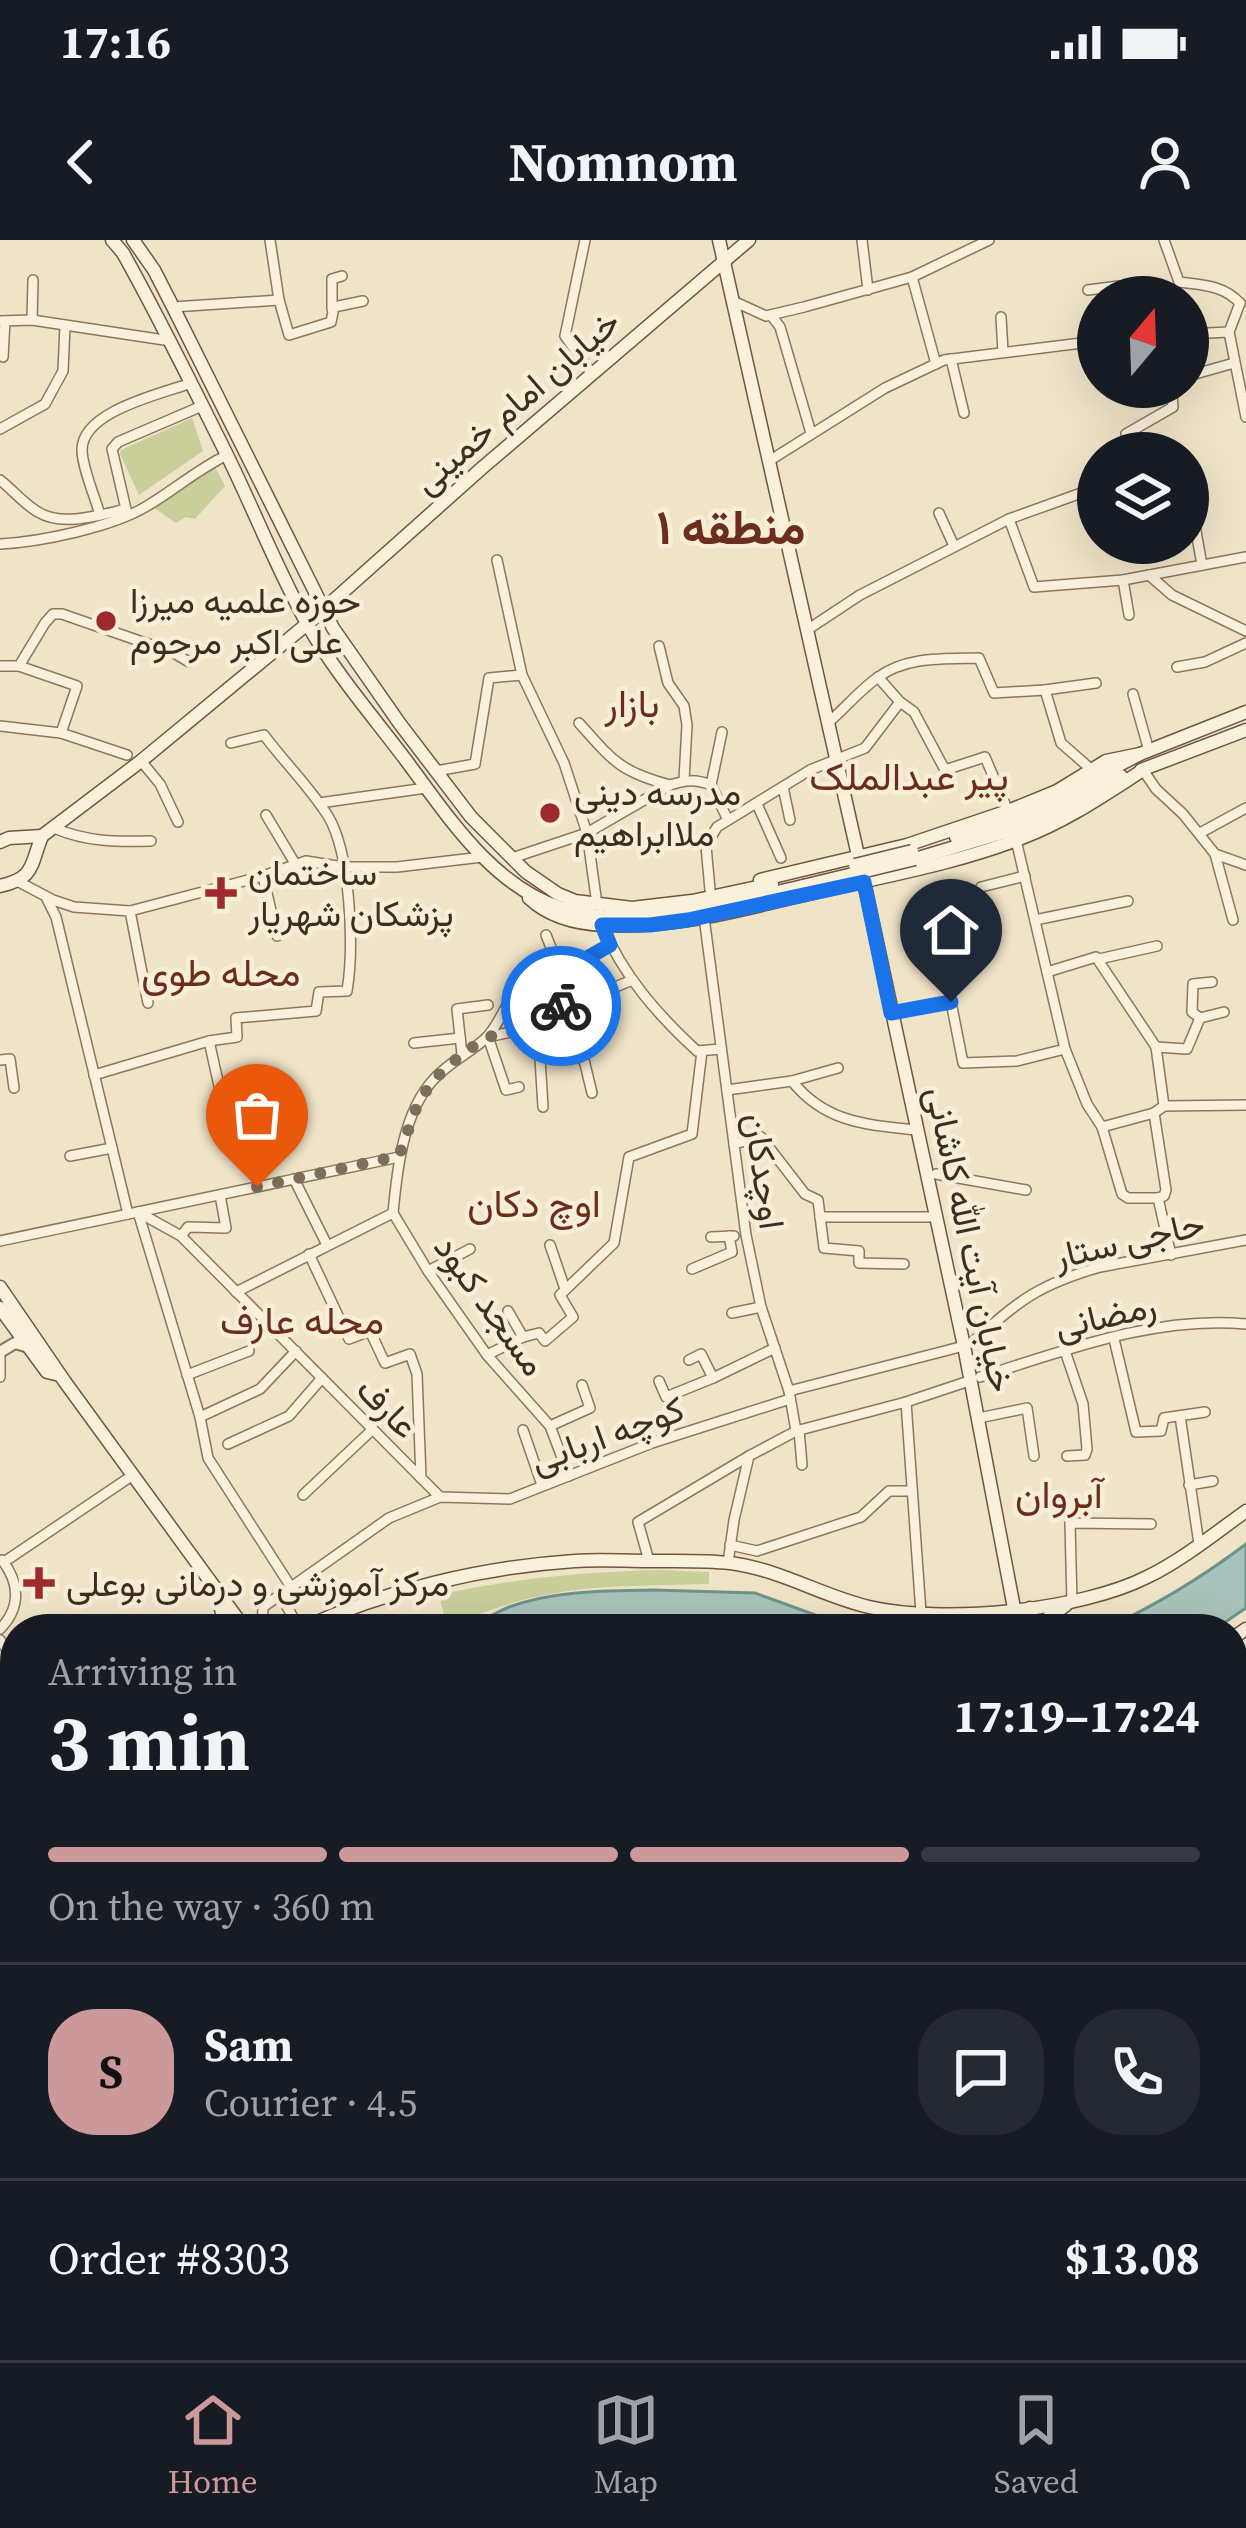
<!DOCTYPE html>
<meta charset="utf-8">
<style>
body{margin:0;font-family:"Source Serif 4",Vazirmatn,serif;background:#242831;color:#f1f3f6;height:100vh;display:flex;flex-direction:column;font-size:45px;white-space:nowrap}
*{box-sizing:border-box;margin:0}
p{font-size:39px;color:#9ea1a6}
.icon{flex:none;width:66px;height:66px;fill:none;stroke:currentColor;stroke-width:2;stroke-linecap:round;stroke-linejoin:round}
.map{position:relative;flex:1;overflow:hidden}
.drawer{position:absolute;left:0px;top:1374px;width:1248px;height:747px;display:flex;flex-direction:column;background:#171b24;border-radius:48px 48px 0 0;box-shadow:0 12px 48px #0002}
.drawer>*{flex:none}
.needle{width:78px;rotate:19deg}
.fabs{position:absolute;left:1077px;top:36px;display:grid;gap:24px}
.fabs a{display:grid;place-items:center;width:132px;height:132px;border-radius:50%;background:#171b24;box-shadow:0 12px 48px #0002;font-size:60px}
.pin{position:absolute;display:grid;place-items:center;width:102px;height:102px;color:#fff;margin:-123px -51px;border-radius:50% 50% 50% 0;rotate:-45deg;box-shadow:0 0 12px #0007}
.pin .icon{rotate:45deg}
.courier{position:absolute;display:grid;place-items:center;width:120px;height:120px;margin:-60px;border:9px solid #1a73e8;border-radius:50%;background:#fff;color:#222;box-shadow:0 3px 15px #0007}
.summary em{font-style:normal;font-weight:700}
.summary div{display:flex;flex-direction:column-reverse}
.summary{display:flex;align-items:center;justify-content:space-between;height:204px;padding:0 48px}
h1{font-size:78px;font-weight:700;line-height:90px}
.bar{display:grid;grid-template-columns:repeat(4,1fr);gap:18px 12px;align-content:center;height:144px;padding:0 48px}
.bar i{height:15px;border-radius:9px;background:#363941}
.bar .selected{background:#cc999b}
.bar p{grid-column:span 4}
.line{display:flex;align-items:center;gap:30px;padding:0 48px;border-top:3px solid #363941}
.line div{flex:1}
.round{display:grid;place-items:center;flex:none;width:126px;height:126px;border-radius:48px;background:#242831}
.status{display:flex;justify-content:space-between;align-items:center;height:84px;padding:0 60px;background:#171b24;direction:ltr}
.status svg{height:33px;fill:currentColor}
header{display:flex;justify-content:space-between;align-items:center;height:156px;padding:0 48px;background:#171b24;font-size:54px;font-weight:700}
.tab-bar{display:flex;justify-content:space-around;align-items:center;height:168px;border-top:3px solid #363941;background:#171b24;font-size:33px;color:#9ea1a6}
.tab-bar a{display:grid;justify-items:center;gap:6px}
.tab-bar .selected{color:#cc999b}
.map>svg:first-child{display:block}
</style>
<div class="status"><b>17:16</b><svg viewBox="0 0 49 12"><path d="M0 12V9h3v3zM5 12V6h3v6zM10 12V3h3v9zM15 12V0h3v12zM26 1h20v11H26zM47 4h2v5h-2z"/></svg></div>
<header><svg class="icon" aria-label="back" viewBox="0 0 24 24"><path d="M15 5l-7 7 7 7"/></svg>Nomnom<svg class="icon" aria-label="person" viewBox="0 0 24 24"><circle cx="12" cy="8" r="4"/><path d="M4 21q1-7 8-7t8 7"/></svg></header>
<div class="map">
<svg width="1246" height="2120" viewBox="0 0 1246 2120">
<rect width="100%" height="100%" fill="#f0e4c8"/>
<g fill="#c9cf9b">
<polygon points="192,178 203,211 139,255 120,214 121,210"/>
<polygon points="213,223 225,246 195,279 186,277 176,283 153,267"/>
<path d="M660,1330L709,1332V1344C658,1346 606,1344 556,1353C518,1359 483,1372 447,1386L439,1355C516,1338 581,1332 660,1330Z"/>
<polygon points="15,1595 15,1719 0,1734 0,1606"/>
</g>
<g fill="#a9c4bc" stroke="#6f938a" stroke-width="3">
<path d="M1246,1304V1368L1215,1389H1104C1155,1366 1201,1338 1246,1304Z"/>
<path d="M654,1350L755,1353L854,1389H466C480,1382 495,1373 509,1367C555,1350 606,1351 654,1350Z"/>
<polygon points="15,1730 15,1790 0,1805 0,1744"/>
</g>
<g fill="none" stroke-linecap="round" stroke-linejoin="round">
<g stroke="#8d765c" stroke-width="12">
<g id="minor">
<polyline points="270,0 279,60 289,95 331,82 334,67 363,61"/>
<polyline points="585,0 565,96 592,134"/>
<polyline points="862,0 868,50"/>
<path d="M1164,0L1179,42C1203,45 1223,45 1240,63"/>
<polyline points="912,37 936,124"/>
<polyline points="1088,50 1119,46 1121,57"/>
<polyline points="733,61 766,76 804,67 912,37 989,0"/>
<polyline points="1240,63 1229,92 1246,177"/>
<polyline points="173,67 279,60"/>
<polyline points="332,69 332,39 342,36"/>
<polyline points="771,75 780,87 811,193"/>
<polyline points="1001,77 1003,112"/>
<polyline points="32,80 33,40"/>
<polyline points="0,81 32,80 171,101"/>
<polyline points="1188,94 1229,92"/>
<polyline points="3,117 5,81"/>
<polyline points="951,119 964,173"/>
<polyline points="1188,136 1234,123"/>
<polyline points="0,189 45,164 63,131 65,86"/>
<polyline points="1129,213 1126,194 1173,167 1172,155 1177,147"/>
<polyline points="769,221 885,148 944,120 1098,101"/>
<path d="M0,240C13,250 24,264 38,272C62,287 100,275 126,269L112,209L118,202L202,166"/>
<polyline points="1188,265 1194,280 1202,325"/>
<polyline points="939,273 954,306"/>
<path d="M100,275C95,257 82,227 82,210C82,171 161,154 191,143"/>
<polyline points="1009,279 1034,347 1123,340 1246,317"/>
<path d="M0,304C40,302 113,287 147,266C174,250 198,229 227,215"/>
<polyline points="497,320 522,435 564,523 587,593 596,657"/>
<polyline points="1149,335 1172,355 1246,391"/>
<polyline points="1123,340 1129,375"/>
<polyline points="807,390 860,355 1009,279 1098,247"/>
<polyline points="659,406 668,443 684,466 687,485 684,540"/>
<polyline points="0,426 19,426 45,383 53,374 62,374 174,413 189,422"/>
<polyline points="19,426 77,446 61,493"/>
<polyline points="1177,427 1205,422 1246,403"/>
<polyline points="878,437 900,462 914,472 945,530 985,517 1008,571"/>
<polyline points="1045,450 1096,443"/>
<polyline points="1133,454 1149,511"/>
<path d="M579,483C612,520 620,532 670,545"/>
<path d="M828,483C844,469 859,451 877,438C906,416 944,419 979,418L994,453L1045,450L1061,503L1092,530"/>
<polyline points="0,486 61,493 127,515"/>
<polyline points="141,521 160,544 178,582"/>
<polyline points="1143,530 1156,549 1183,574 1215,614 1246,625"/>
<polyline points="436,531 475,524 489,438 522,435"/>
<polyline points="711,545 722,492"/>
<polyline points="783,547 790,580"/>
<polyline points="319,563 426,548"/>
<polyline points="757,564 781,618"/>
<polyline points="266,575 296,625"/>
<path d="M54,588C87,602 116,602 151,601"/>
<polyline points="1200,593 1246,568"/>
<polyline points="1016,600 1065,809 1087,864 1102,887 1122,954 1128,958 1158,958"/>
<polyline points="1215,614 1233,680"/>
<path d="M512,618L587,593L670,545C686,540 695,539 711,545L727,578"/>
<polyline points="263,636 277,696"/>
<polyline points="19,642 53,660 74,667 130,671 263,636 306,621 343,627 397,627 482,617"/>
<polyline points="981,647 1025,636"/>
<polyline points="710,650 706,606 717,587 810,530 865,508 900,462"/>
<polyline points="47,659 56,677 128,974"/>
<polyline points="130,671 148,763"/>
<polyline points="707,676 704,677 746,995 761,1067 789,1151 796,1191"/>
<polyline points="1035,680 1128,661"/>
<path d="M602,685C623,736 658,775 697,811L721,809"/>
<polyline points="546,695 561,733"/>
<polyline points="1099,719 1157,706"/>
<polyline points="1047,732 1096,717 1156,807 1164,866 1154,873 1166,950 1164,956 1158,958"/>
<polyline points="943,763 951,762 963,823 1017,821 1065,809"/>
<polyline points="568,767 573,816 584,820 592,853"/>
<polyline points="561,770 561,733 610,705"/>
<polyline points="891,773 943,763"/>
<polyline points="1200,778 1192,772 1193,744 1212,742"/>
<polyline points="538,786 543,867"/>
<polyline points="488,797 538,786 548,776 632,740"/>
<polyline points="488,797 506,850 519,847"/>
<polyline points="209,801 230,895 259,889"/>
<polyline points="414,803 460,798"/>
<polyline points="1156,807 1187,809 1200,778 1224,772"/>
<polyline points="462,814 457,769 488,765"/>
<polyline points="0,820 10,819 14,848"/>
<path d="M94,835L209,801L237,797L236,778L316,771L319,752L347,751C354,708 351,614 328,576C310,547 284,522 264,495L231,503"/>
<polyline points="792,841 838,828"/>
<path d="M727,850L792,841C825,883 868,885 917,890"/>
<polyline points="1164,866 1246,865"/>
<polyline points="1102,887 1154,873"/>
<polyline points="734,904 761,897 805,954 818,960 824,1008 859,1011 859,1023 904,1024"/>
<polyline points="70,916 112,908"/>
<polyline points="936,934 1026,950"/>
<polyline points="294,939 327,1005"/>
<polyline points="1158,958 1171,1015"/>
<polyline points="138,972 181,996 440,1257"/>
<polyline points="138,972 200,1177 208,1218 291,1347"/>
<path d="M393,973C397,930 403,872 434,839C449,822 470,813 486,798C498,786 507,764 515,749"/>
<polyline points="393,973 428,1031 487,1115 550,1186"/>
<polyline points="820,977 936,977"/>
<polyline points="181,996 188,987 226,988 220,955"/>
<polyline points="711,997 734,996"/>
<polyline points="0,1001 399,917"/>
<polyline points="550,1005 565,1049"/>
<polyline points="309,1014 349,1099 370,1091 385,1123 410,1114 417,1134 421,1238"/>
<polyline points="692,1029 732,1012 729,996"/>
<polyline points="428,1031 470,1009"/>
<polyline points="236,1052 393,973"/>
<polyline points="508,1071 523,1097"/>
<polyline points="732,1073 761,1067"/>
<polyline points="1114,1099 1136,1192 1161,1191 1164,1178 1205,1172"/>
<path d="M972,1103C1017,1061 1040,1044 1100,1027L1246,1000"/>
<polyline points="1065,1111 1083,1164 1087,1209 1085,1215 1067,1216"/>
<polyline points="487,1115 523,1097 539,1093 545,1101 573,1077 560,1055 614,1003 629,917 692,894 702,811"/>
<polyline points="0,1117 0,1137"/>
<polyline points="689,1120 701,1114 713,1138"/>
<polyline points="187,1135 249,1111"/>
<path d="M980,1137C1064,1111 1156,1075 1246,1084"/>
<polyline points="659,1141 666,1157 713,1138 775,1108"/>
<polyline points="789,1151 964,1106"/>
<polyline points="906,1162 921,1373"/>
<polyline points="1180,1176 1199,1304"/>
<polyline points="200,1177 260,1149 296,1111"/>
<polyline points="979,1178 1027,1168 1034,1216"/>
<polyline points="523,1190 542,1245"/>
<polyline points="799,1190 802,1225"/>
<polyline points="228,1204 289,1176 322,1138"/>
<polyline points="569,1236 550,1186 590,1168 582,1145"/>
<polyline points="1189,1245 1213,1241"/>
<polyline points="303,1255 373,1189"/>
<polyline points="730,1305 757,1311 861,1277 889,1251 912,1251"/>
<polyline points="649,1321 638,1282 749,1216"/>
<polyline points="4,1322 133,1235"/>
<polyline points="728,1323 734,1280 749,1216 796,1191 906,1162 969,1141"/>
<polyline points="280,1355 300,1389"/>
<polyline points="1072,1363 1070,1283 1151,1284"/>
<path d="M0,1389C21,1368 20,1343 2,1320"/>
<polyline points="262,1389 263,1367 389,1278 440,1257 510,1259 652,1203 790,1159"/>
<polyline points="0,1400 15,1421"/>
<polyline points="1233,1495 1246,1482"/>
<polyline points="1233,1574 1246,1591"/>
<polyline points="1233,1611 1246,1606"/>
<polyline points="1233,1797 1246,1794"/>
<polyline points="1233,1884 1246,1880"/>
<polyline points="1233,1972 1246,1968"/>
<polyline points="0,1993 15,1989"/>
<polyline points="0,2051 15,2048"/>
<polyline points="1233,2062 1246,2059"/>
<polyline points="1233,2097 1246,2094"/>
<polyline points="0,2103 39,2117 61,2120"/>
<polyline points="724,2106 726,2116"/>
<polyline points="752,2106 754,2120"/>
<polyline points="796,2106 798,2111"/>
<polyline points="1032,2106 1050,2120"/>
<polyline points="1064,2106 1070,2120"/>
<polyline points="821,2117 870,2112"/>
<polyline points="414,2118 450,2115"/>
<polyline points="266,2120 290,2115 302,2106"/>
<polyline points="574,2120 598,2106"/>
<polyline points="887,2120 967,2106"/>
<polyline points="1016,2120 1031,2106"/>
<polyline points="1139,2120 1196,2106"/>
</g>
</g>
<g stroke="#8d765c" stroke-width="14">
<g id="tertiary">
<polyline points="0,1112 15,1103 29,1107"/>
<polyline points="1233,1697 1246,1694"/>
</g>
</g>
<g stroke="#6f573f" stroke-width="15">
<g id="secondary">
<path d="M112,0L123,13C160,79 193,147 227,215C255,272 278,332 309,387C338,437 377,481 411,527C451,581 494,646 561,668C640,693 726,663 803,646"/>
<polyline points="133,0 154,30 173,67 333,388 400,484 471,577 526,632 558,654 575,661 632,668 692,661 772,644"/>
<polyline points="719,0 864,642 964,1106 1018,1389"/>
<polyline points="1141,530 1246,490"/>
<polyline points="42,596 141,521 307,384 482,228 749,0"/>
<polyline points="956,597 1022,576 1140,514 1246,472"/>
<polyline points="0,602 9,598 42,596"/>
<polyline points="915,619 1025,586 1121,536"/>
<polyline points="760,640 907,605 1008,571 1057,551 1106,521 1140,514"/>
<path d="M0,646C35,638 30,626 42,596"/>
<path d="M529,658C549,677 578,684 605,685C678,689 750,667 821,651C886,636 962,622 1024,597C1068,580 1104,555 1143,530"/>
<polyline points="0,1047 65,1142 245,1389"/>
<polyline points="0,1068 47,1132 60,1135"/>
<polyline points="218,1357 222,1373 220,1389"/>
<polyline points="1030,1368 1033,1389"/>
<path d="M301,1389C386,1350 482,1327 575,1321C599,1319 624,1321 648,1321C675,1321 703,1320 730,1323C779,1329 822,1356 869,1367C942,1384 1080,1371 1147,1337C1182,1320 1214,1294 1246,1271"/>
<polyline points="1042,1389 1049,1377 1066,1365"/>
<polyline points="1233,1398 1246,1389"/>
<polyline points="0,1585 15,1574"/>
<polyline points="0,1862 15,1849"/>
<polyline points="654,2106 657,2120"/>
<polyline points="1217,2106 1221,2120"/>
</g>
</g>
<use href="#minor" stroke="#faf1dc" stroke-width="9"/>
<use href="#tertiary" stroke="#faf1dc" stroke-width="10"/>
<use href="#secondary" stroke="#faf1dc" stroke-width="12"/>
<g stroke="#6f573f" stroke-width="15" stroke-linecap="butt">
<g id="secondary-bridge">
<polyline points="855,625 912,611"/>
<polyline points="803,646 915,619"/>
</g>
</g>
<use href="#secondary-bridge" stroke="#faf1dc" stroke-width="12"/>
</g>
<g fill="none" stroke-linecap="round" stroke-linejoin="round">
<polyline stroke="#7c6e5b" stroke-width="12" stroke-dasharray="0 21.6" points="257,947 399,916 415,871 431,842 462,814 488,797 538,786 548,776 561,770 561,766"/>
<polyline stroke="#1a73e8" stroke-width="15" points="561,766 561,733 610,705 602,685 650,685 688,680 864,642 891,773 951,762"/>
</g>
<g fill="#9e2a2b" stroke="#f7eed8" stroke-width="4.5">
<circle cx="106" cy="381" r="12"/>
<circle cx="550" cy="573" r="12"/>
<path d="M215 635h12v12h12v12h-12v12h-12v-12h-12v-12h12z"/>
<path d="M33 1325h12v12h12v12h-12v12h-12v-12h-12v-12h12z"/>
</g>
<g text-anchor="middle" stroke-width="9" stroke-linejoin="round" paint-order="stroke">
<g font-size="36" fill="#3d2e20" stroke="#f7eed8">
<text transform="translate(516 161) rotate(-41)" y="13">خیابان امام خمینی</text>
<text transform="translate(765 931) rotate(82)" y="13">اوچدکان</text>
<text transform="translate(971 999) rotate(78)" y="13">خیابان آیت الله کاشانی</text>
<text transform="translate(1129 999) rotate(-13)" y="13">حاجی ستار</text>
<text transform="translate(491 1065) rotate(54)" y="13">مسجد کبود</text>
<text transform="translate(1105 1075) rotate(-13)" y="13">رمضانی</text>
<text transform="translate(388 1167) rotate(45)" y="13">عارف</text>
<text transform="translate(607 1194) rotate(-20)" y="13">کوچه اربابی</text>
</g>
<g font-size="36" fill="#3d2e20" stroke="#f7eed8" text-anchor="start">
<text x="130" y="373">حوزه علمیه میرزا<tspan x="130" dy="41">علی اکبر مرحوم</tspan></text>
<text x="574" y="565">مدرسه دینی<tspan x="574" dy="41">ملاابراهیم</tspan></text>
<text x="248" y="645">ساختمان<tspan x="248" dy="41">پزشکان شهریار</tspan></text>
<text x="66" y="1356">مرکز آموزشی و درمانی بوعلی</text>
</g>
<g font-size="39" fill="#6b2e1e" stroke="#f7eed8">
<text x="632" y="477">بازار</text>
<text x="909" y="550">پیر عبدالملک</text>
<text x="221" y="746">محله طوی</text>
<text x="534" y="977">اوچ دکان</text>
<text x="302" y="1094">محله عارف</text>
<text x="1059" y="1268">آبروان</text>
</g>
<g font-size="48" font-weight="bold" fill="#6b2e1e" stroke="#f7eed8">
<text x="731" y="304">منطقه ۱</text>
</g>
</g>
</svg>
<div class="fabs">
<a><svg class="needle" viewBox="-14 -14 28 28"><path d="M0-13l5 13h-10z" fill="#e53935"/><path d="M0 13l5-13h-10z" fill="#9ea1a6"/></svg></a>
<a><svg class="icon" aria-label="layers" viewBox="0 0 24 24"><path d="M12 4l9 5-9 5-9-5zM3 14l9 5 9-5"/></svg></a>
</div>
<div class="pin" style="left:257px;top:947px;background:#ea580c"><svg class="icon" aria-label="bag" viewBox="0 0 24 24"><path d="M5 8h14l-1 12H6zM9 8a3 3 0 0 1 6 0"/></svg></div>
<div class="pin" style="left:951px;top:762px;background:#1f2937"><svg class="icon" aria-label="home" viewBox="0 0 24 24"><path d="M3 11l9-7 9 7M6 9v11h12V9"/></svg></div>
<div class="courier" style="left:561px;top:766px"><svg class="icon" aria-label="bike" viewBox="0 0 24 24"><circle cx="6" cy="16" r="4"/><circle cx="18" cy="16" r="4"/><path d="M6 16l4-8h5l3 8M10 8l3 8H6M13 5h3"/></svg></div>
<section class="drawer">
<div class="summary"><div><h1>3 min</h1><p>Arriving in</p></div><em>17:19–17:24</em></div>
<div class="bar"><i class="selected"></i><i class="selected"></i><i class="selected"></i><i></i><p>On the way · 360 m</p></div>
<div class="line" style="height:216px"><b class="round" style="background:#cc999b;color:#111">S</b><div><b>Sam</b><p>Courier · 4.5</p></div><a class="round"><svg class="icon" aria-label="chat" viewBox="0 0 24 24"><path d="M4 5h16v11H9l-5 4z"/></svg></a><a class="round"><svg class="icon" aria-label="phone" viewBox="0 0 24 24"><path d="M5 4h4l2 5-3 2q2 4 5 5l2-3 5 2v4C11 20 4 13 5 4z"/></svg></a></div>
<div class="line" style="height:156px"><div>Order #8303</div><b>$13.08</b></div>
</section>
</div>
<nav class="tab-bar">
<a class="selected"><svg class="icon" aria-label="home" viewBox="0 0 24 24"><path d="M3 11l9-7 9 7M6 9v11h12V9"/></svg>Home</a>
<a><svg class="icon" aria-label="map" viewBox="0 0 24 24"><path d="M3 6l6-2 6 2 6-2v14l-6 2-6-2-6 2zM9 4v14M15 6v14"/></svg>Map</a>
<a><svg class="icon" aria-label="saved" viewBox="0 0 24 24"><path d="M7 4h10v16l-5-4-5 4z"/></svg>Saved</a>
</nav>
